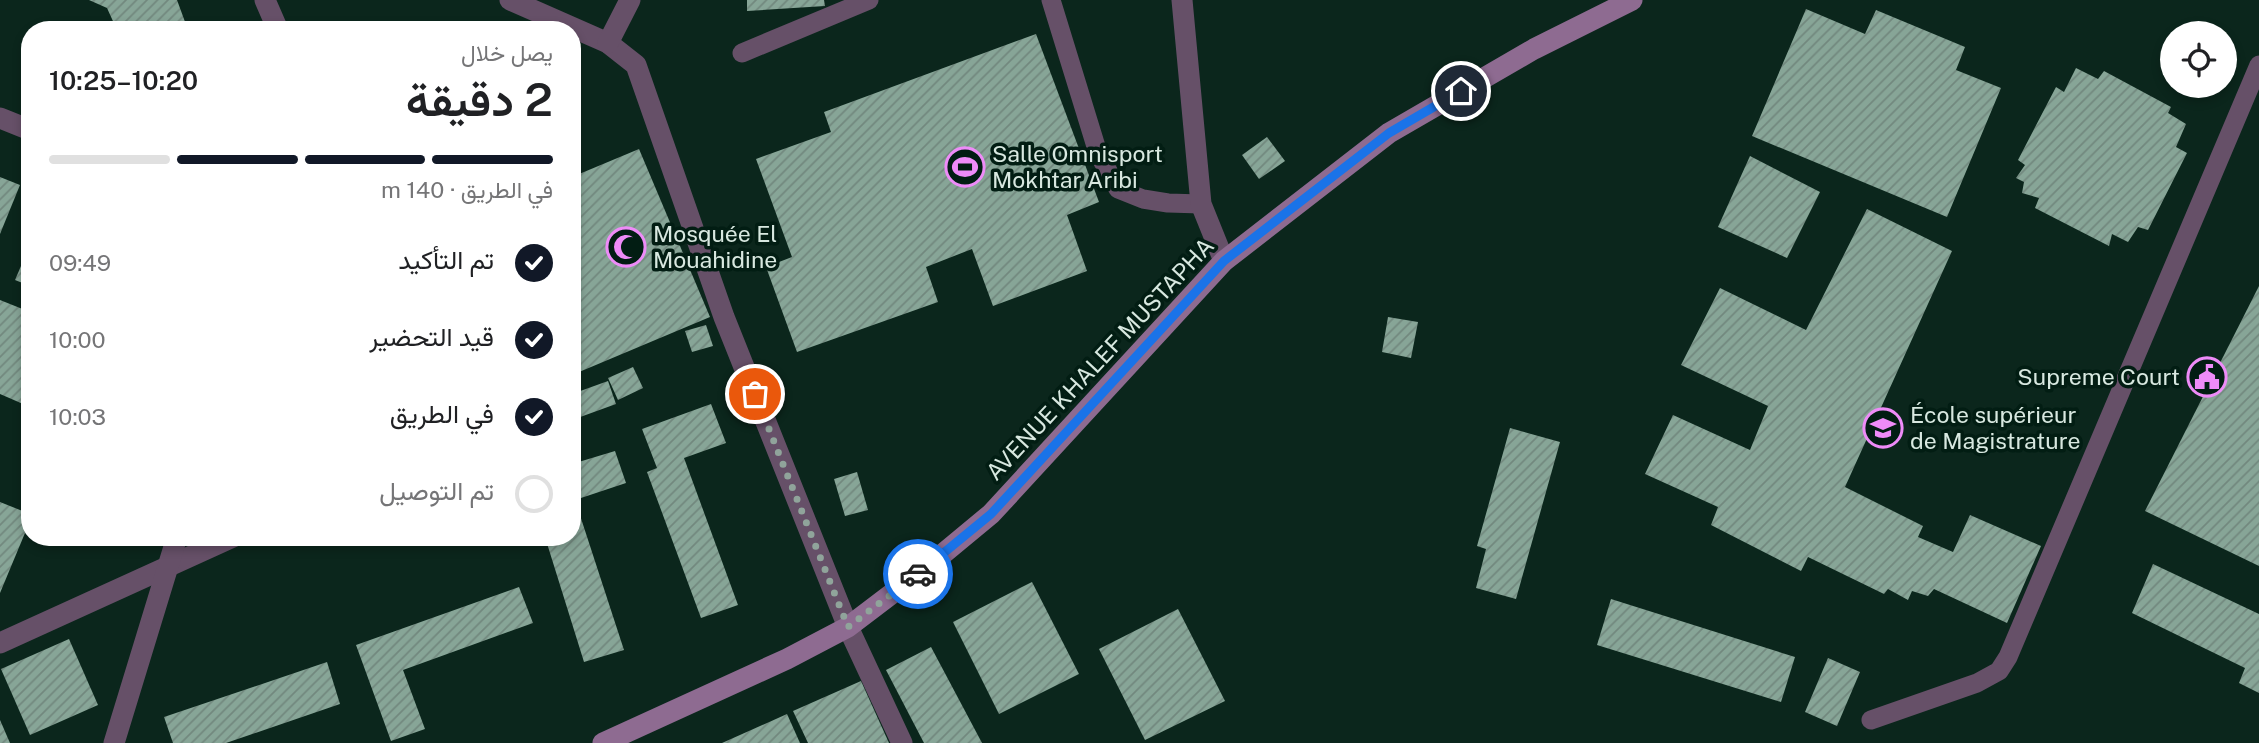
<!DOCTYPE html>
<html lang="ar">
<meta charset="utf-8">
<style>
body{margin:0;font-family:"Public Sans",Vazirmatn,sans-serif;background:#f6f6f6;color:#202124;direction:rtl;height:100vh;display:flex;flex-direction:column;font-size:26px;white-space:nowrap}
*{box-sizing:border-box;margin:0}
p{font-size:23px;color:#757577}
.icon{flex:none;width:38px;height:38px;fill:none;stroke:currentColor;stroke-width:2;stroke-linecap:round;stroke-linejoin:round}
.map{position:relative;flex:1;overflow:hidden;direction:ltr}
.drawer{position:absolute;left:21px;top:21px;width:560px;height:525px;display:flex;flex-direction:column;background:#fff;border-radius:28px;box-shadow:0 4px 10px #0003;direction:rtl}
.drawer>*{flex:none}
.fabs{position:absolute;left:2160px;top:21px;display:grid;gap:14px}
.fabs a{display:grid;place-items:center;width:77px;height:77px;border-radius:50%;background:#fff;box-shadow:0 4px 10px #0003;font-size:35px}
.pin{position:absolute;display:grid;place-items:center;width:60px;height:60px;color:#fff;margin:-30px;border:4px solid #fff;border-radius:50%;box-shadow:0 2px 7px #0007}
.courier{position:absolute;display:grid;place-items:center;width:70px;height:70px;margin:-35px;border:5px solid #1a73e8;border-radius:50%;background:#fff;color:#222;box-shadow:0 2px 9px #0007}
.headline em{font-style:normal;font-weight:600}
.headline div{display:flex;flex-direction:column-reverse}
.headline{display:flex;align-items:center;justify-content:space-between;height:119px;padding:0 28px}
h1{font-size:46px;font-weight:600;line-height:52px}
.bar{display:grid;grid-template-columns:repeat(4,1fr);gap:10px 7px;align-content:center;height:84px;padding:0 28px}
.bar i{height:9px;border-radius:5px;background:#e0e0e0}
.bar .active{background:#111827}
.bar p{grid-column:span 4}
ol{padding:0 28px;list-style:none}
li{display:flex;align-items:center;gap:21px;height:77px}
li p{margin-inline-start:auto}
li .icon{padding:7px;border-radius:50%;background:#111827;color:#fff;stroke-width:4}
li:last-child{color:#757577}
li i{width:38px;height:38px;border:4px solid #e0e0e0;border-radius:50%}
.map>svg:first-child{display:block}
</style>
<div class="map">
<svg width="2259" height="743" viewBox="0 0 2259 743">
<defs>
<pattern id="building-hatch" width="6" height="6" patternUnits="userSpaceOnUse" patternTransform="scale(1.75)"><rect width="6" height="6" fill="#87a597"/><path d="M-1 1l2-2M0 6l6-6M5 7l2-2" fill="none" stroke="#72887e"/></pattern>
</defs>
<rect width="100%" height="100%" fill="#0b261c"/>
<g fill="url(#building-hatch)">
<polygon points="89,0 177,0 188,30 117,30 107,8"/>
<polygon points="747,0 824,0 825,6 747,11"/>
<polygon points="1806,9 1865,34 1876,10 1965,47 1956,70 2001,88 1947,217 1752,136"/>
<polygon points="1036,34 1099,202 1067,215 1087,271 993,306 972,249 926,267 938,302 797,352 766,267 792,257 756,159 831,132 824,112"/>
<polygon points="2076,68 2098,79 2104,71 2171,107 2168,113 2186,124 2176,147 2187,153 2148,230 2138,227 2128,242 2112,234 2109,246 2035,208 2039,198 2022,193 2024,182 2016,178 2025,165 2018,160 2056,87 2064,92"/>
<polygon points="1267,137 1285,161 1259,179 1242,155"/>
<polygon points="639,149 710,317 572,375 572,177"/>
<polygon points="1750,156 1820,192 1787,258 1718,227"/>
<polygon points="0,177 20,185 0,234"/>
<polygon points="1867,209 1952,251 1845,487 1923,526 1918,537 1953,552 1970,515 2041,546 2007,623 1934,589 1928,596 1912,591 1908,600 1888,589 1884,594 1808,557 1801,571 1711,525 1718,507 1645,474 1673,415 1750,450 1768,406 1681,365 1720,288 1806,330"/>
<polygon points="30,245 30,286 15,280"/>
<polygon points="2259,286 2259,566 2145,511"/>
<polygon points="0,300 30,312 30,407 0,394"/>
<polygon points="1388,317 1418,322 1411,358 1382,352"/>
<polygon points="706,325 713,346 692,352 685,331"/>
<polygon points="633,367 643,388 618,400 608,378"/>
<polygon points="608,381 616,404 572,420 572,394"/>
<polygon points="711,404 726,443 684,458 738,605 701,618 647,472 657,468 642,429"/>
<polygon points="1510,428 1560,442 1516,599 1476,588 1486,549 1477,546"/>
<polygon points="615,451 626,483 575,500 624,650 584,662 545,537 572,537 572,464"/>
<polygon points="857,472 868,510 845,516 834,479"/>
<polygon points="0,502 30,514 30,521 0,593"/>
<polygon points="2153,564 2259,614 2259,693 2239,683 2245,668 2132,613"/>
<polygon points="1032,582 1079,674 999,714 953,622"/>
<polygon points="519,587 533,623 403,670 425,729 391,741 356,645"/>
<polygon points="1611,599 1795,657 1781,702 1597,645"/>
<polygon points="1178,609 1225,701 1145,740 1099,649"/>
<polygon points="69,639 98,705 30,735 1,669"/>
<polygon points="931,647 982,743 924,743 886,670"/>
<polygon points="1828,658 1860,672 1837,726 1805,712"/>
<polygon points="327,662 340,704 226,743 173,743 164,717"/>
<polygon points="861,681 889,743 808,743 793,711"/>
<polygon points="787,714 800,743 722,743"/>
<polygon points="0,720 10,743 0,743"/>
</g>
<g fill="none" stroke-linecap="round" stroke-linejoin="round">
<g stroke="#665068" stroke-width="19">
<polyline points="1051,0 1098,153 1118,189 1143,199 1168,203 1201,204"/>
<polyline points="742,53 869,0"/>
<polyline points="1871,720 1977,683 1999,671 2008,657 2259,65"/>
</g>
<g stroke="#665068" stroke-width="21">
<polyline points="265,0 278,30"/>
<polyline points="510,0 608,43 636,65 724,317 848,627 902,743"/>
<polyline points="1182,0 1201,204 1224,261"/>
<polyline points="608,43 630,0"/>
<polyline points="0,118 30,130"/>
<polyline points="0,643 233,537"/>
<polyline points="114,743 177,537"/>
</g>
<polyline stroke="#8e6b91" stroke-width="21" points="603,743 787,659 848,627 927,567 991,514 1224,261 1389,133 1534,49 1632,0"/>
</g>
<g fill="none" stroke-linecap="round" stroke-linejoin="round">
<polyline stroke="#90a49b" stroke-width="7" stroke-dasharray="0 12.6" points="755,394 848,627 918,574"/>
<polyline stroke="#1a73e8" stroke-width="9" points="918,574 991,514 1224,261 1389,133 1461,91"/>
</g>
<defs>
<g id="stadium-ring" transform="scale(2.0125)"><circle r="9.5" fill="#021d13" stroke="#ee8bf8" stroke-width="1.5"/><path d="M0-5a6.5 5 0 1 0 0 10a6.5 5 0 1 0 0-10ZM-3.5-1.8h7v3.6h-7Z" fill="#ee8bf8"/></g>
<g id="mosque-ring" transform="scale(2.0125)"><circle r="9.5" fill="#021d13" stroke="#ee8bf8" stroke-width="1.5"/><path d="M3.5-4.9A6 6 0 1 0 3.5 4.9A5 5 0 1 1 3.5-4.9Z" fill="#ee8bf8"/></g>
<g id="civic-ring" transform="scale(2.0125)"><circle r="9.5" fill="#021d13" stroke="#ee8bf8" stroke-width="1.5"/><path d="M-.6-6.5H3V-4.5H.6V-3L4-1V1h2V6H-6V1h2V-1L-.6-3ZM-1.2 2.5V6h2.4V2.5Z" fill="#ee8bf8"/></g>
<g id="university-ring" transform="scale(2.0125)"><circle r="9.5" fill="#021d13" stroke="#ee8bf8" stroke-width="1.5"/><path d="M0-5L7-2L0 1L-7-2ZM-4 1L0 2.5L4 1V4Q0 6-4 4Z" fill="#ee8bf8"/></g>
</defs>
<g fill-rule="evenodd">
<use href="#stadium-ring" x="965" y="167"/>
<use href="#mosque-ring" x="626" y="247"/>
<use href="#civic-ring" x="2207" y="377"/>
<use href="#university-ring" x="1883" y="428"/>
</g>
<g text-anchor="middle" stroke-width="7" stroke-linejoin="round" paint-order="stroke">
<g font-size="23" fill="#d8e8e0" stroke="#021d13" text-anchor="start">
<text x="992" y="162">Salle Omnisport<tspan x="992" dy="26">Mokhtar Aribi</tspan></text>
<text x="653" y="242">Mosquée El<tspan x="653" dy="26">Mouahidine</tspan></text>
<text x="2180" y="385" text-anchor="end">Supreme Court</text>
<text x="1910" y="423">École supérieur<tspan x="1910" dy="26">de Magistrature</tspan></text>
</g>
<g font-size="23" fill="#d8e8e0" stroke="#021d13">
<text transform="translate(1100 359) rotate(-47)" y="8">AVENUE KHALEF MUSTAPHA</text>
</g>
</g>
</svg>
<div class="fabs">
<a><svg class="icon" aria-label="locate" viewBox="0 0 24 24"><circle cx="12" cy="12" r="6"/><path d="M12 2v4M12 18v4M2 12h4M18 12h4"/></svg></a>
</div>
<div class="pin" style="left:755px;top:394px;background:#ea580c"><svg class="icon" aria-label="bag" viewBox="0 0 24 24"><path d="M5 8h14l-1 12H6zM9 8a3 3 0 0 1 6 0"/></svg></div>
<div class="pin" style="left:1461px;top:91px;background:#1f2937"><svg class="icon" aria-label="home" viewBox="0 0 24 24"><path d="M3 11l9-7 9 7M6 9v11h12V9"/></svg></div>
<div class="courier" style="left:918px;top:574px"><svg class="icon" aria-label="car" viewBox="0 0 24 24"><path d="M5 17H2v-5l4-1 3-4h7l3 4 3 1v5h-3M9 17h6M6 11h13"/><circle cx="7" cy="17" r="2"/><circle cx="17" cy="17" r="2"/></svg></div>
<section class="drawer">
<div class="headline"><div><h1>2 دقيقة</h1><p>يصل خلال</p></div><em>10:20–10:25</em></div>
<div class="bar"><i class="active"></i><i class="active"></i><i class="active"></i><i></i><p>في الطريق · 140 m</p></div>
<ol>
<li><svg class="icon" aria-label="check" viewBox="0 0 24 24"><path d="M5 12l5 5 9-10"/></svg>تم التأكيد<p>09:49</p></li>
<li><svg class="icon" aria-label="check" viewBox="0 0 24 24"><path d="M5 12l5 5 9-10"/></svg>قيد التحضير<p>10:00</p></li>
<li><svg class="icon" aria-label="check" viewBox="0 0 24 24"><path d="M5 12l5 5 9-10"/></svg>في الطريق<p>10:03</p></li>
<li><i></i>تم التوصيل</li>
</ol>
</section>
</div>
